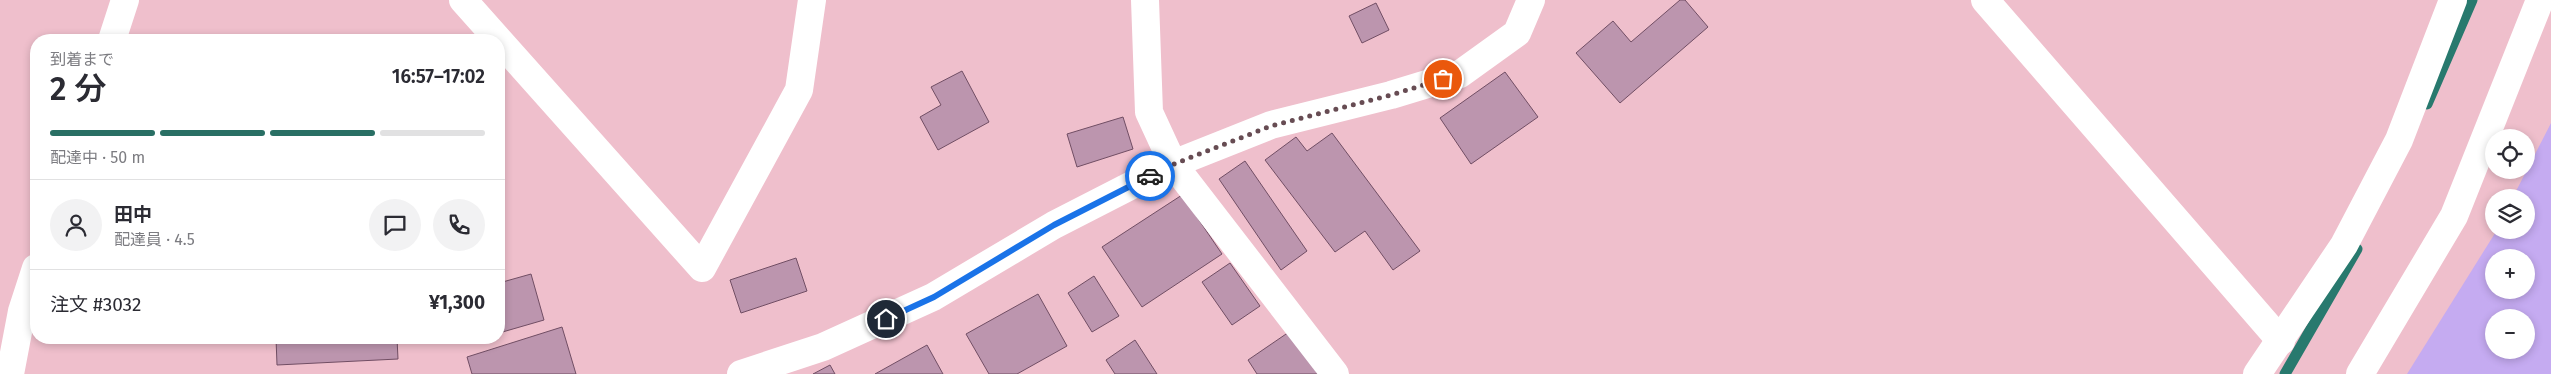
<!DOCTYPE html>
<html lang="ja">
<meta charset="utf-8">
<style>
body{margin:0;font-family:"Fira Sans","Noto Sans JP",sans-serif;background:#f2f2f3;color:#2b2b33;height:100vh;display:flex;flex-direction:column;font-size:19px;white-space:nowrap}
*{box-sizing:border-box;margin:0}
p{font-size:16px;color:#7c7c81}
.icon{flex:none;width:28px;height:28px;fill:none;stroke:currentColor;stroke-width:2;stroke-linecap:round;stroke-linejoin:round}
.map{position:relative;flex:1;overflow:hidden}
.sheet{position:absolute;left:30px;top:34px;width:475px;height:310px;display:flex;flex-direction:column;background:#fff;border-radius:20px;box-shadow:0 2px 8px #0003}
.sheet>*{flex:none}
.fabs{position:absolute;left:2485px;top:129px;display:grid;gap:10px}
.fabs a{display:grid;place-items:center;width:50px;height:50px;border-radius:50%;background:#fff;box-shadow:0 2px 8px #0003;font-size:25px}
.pin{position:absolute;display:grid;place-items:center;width:42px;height:42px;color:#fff;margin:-21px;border:2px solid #fff;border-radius:50%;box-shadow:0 1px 5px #0007}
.courier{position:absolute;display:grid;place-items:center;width:50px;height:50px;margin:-25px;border:4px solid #1a73e8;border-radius:50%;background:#fff;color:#222;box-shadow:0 1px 6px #0007}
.head em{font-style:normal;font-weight:600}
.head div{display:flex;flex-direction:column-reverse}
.head{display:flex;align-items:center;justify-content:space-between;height:85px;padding:0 20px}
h1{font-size:32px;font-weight:600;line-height:38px}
.bar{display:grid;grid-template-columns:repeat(4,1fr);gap:8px 5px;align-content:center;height:60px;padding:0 20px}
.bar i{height:6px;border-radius:4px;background:#e1e1e2}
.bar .current{background:#296f64}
.bar p{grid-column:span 4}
.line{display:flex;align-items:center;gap:12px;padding:0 20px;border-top:1px solid #e1e1e2}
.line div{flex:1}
.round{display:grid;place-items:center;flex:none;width:52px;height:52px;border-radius:26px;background:#f2f2f3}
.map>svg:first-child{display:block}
</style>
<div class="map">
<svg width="2551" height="374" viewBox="0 0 2551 374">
<rect width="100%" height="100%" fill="#efbfcc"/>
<path fill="#c5abf1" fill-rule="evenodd" d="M2551,123V374H2407L2497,230H2526V198L2513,197ZM2494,258H2526V290H2494ZM2494,318H2526V350H2494Z"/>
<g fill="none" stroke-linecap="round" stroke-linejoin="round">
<g stroke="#28796e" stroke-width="11">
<polyline points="2427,104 2472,0"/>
<polyline points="2285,374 2357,249"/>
</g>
</g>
<g fill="#bc95ae" stroke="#714e64">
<polygon points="1680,0 1685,0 1708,27 1620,103 1576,53 1613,21 1631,42"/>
<polygon points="1376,3 1389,30 1362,43 1349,16"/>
<polygon points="962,71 989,122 938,150 920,117 941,105 931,87"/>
<polygon points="1505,72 1538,117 1471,164 1440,118"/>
<polygon points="1123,117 1133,149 1077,167 1067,134"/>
<polygon points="1332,133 1420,251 1393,270 1365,231 1335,252 1265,160 1296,137 1307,151"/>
<polygon points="1245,161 1307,251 1281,270 1219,179"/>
<polygon points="1182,195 1222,254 1142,307 1102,247"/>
<polygon points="796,258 807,291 741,313 730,280"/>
<polygon points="1230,263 1260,306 1232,325 1202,282"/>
<polygon points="531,274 544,320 499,333 499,283"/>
<polygon points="1094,276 1119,316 1092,332 1068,293"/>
<polygon points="1038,294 1067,346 1017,374 989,374 966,334"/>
<polygon points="562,327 576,374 472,374 467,357"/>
<polygon points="1289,332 1318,374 1257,374 1248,360"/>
<polygon points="276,338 397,338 398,359 277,365"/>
<polygon points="1135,340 1157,374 1115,374 1106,360"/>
<polygon points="927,345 943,374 875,374"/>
<polygon points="830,365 835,374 813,374"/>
</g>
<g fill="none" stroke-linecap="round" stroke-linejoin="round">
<g stroke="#fff" stroke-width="28">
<polyline points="463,0 702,268 799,90 812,0"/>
<polyline points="1145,0 1149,112 1173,164 1335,374"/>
<polyline points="1985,0 2281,341"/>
<polyline points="112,40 125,0"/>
<polyline points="10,374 22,311 36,268"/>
<polyline points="741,374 823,347 933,297 1054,225 1173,164 1271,125 1391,95 1460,74 1517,33 1531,0"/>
<polyline points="2257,374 2344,245 2399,140 2453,0"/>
<polyline points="2360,374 2454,216 2540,0"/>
</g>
</g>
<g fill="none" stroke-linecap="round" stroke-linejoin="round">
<polyline stroke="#674c53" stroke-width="5" stroke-dasharray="0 9" points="1150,176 1174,164 1271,126 1391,95 1443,79"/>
<polyline stroke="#1a73e8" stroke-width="6" points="886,319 934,297 1054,225 1150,176"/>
</g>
</svg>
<div class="fabs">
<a><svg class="icon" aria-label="locate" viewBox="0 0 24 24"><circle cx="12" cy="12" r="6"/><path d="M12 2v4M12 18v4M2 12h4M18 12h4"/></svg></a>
<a><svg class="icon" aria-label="layers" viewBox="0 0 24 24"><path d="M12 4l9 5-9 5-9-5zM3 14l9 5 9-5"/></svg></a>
<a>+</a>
<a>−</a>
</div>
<div class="pin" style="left:1443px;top:79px;background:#ea580c"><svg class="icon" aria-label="bag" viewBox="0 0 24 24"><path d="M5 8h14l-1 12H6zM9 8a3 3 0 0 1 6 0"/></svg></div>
<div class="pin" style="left:886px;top:319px;background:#1f2937"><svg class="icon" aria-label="home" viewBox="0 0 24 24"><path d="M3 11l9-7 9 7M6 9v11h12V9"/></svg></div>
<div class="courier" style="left:1150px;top:176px"><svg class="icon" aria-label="car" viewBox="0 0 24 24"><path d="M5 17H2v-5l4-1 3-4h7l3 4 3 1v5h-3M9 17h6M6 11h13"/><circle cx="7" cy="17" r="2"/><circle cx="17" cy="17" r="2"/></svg></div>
<section class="sheet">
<div class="head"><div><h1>2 分</h1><p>到着まで</p></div><em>16:57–17:02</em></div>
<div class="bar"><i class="current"></i><i class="current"></i><i class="current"></i><i></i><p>配達中 · 50 m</p></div>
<div class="line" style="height:90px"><a class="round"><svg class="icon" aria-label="person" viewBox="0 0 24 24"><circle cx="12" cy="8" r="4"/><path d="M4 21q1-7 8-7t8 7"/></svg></a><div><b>田中</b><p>配達員 · 4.5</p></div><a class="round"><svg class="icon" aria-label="chat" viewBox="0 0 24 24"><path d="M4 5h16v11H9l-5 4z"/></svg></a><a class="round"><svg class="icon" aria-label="phone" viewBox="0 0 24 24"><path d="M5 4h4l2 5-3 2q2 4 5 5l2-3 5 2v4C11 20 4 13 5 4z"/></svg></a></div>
<div class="line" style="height:65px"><div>注文 #3032</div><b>¥1,300</b></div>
</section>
</div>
